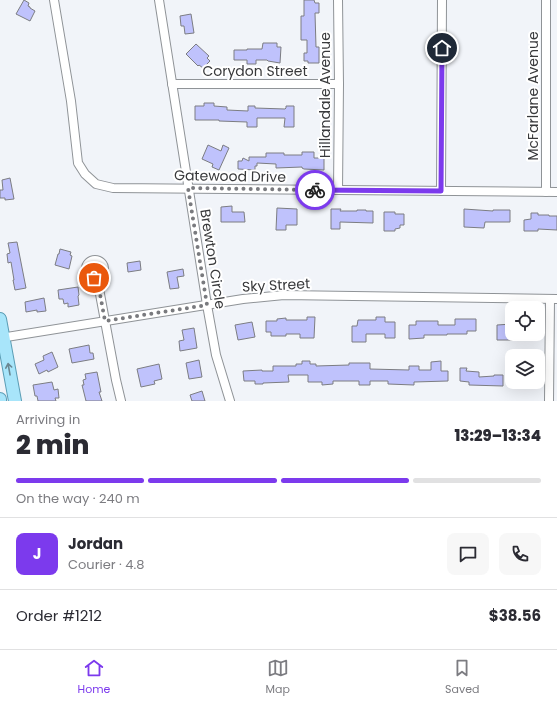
<!DOCTYPE html>
<meta charset="utf-8">
<style>
body{margin:0;font-family:Poppins,sans-serif;background:#f7f7f7;color:#2b2b33;height:100vh;display:flex;flex-direction:column;font-size:15px;white-space:nowrap}
*{box-sizing:border-box;margin:0}
p{font-size:13px;color:#7c7c81}
.icon{flex:none;width:22px;height:22px;fill:none;stroke:currentColor;stroke-width:2;stroke-linecap:round;stroke-linejoin:round}
.map{position:relative;height:401px;overflow:hidden}
.details{display:flex;flex-direction:column;background:#fff;flex:1}
.details>*{flex:none}
.buttons{position:absolute;left:505px;top:301px;display:grid;gap:8px}
.buttons a{display:grid;place-items:center;width:40px;height:40px;border-radius:8px;background:#fff;box-shadow:0 4px 16px #0002;font-size:20px}
.pin{position:absolute;display:grid;place-items:center;width:34px;height:34px;color:#fff;margin:-17px;border:2px solid #fff;border-radius:50%;box-shadow:0 1px 4px #0007}
.courier{position:absolute;display:grid;place-items:center;width:40px;height:40px;margin:-20px;border:3px solid #7c3aed;border-radius:50%;background:#fff;color:#222;box-shadow:0 1px 5px #0007}
.headline em{font-style:normal;font-weight:800}
.headline div{display:flex;flex-direction:column-reverse}
.headline{display:flex;align-items:center;justify-content:space-between;height:68px;padding:0 16px}
h1{font-size:26px;font-weight:800;line-height:30px}
.bar{display:grid;grid-template-columns:repeat(4,1fr);gap:6px 4px;align-content:center;height:48px;padding:0 16px}
.bar i{height:5px;border-radius:3px;background:#e1e1e2}
.bar .on{background:#7c3aed}
.bar p{grid-column:span 4}
.line{display:flex;align-items:center;gap:10px;padding:0 16px;border-top:1px solid #e1e1e2}
.line div{flex:1}
.round{display:grid;place-items:center;flex:none;width:42px;height:42px;border-radius:8px;background:#f7f7f7}
.menu{display:flex;justify-content:space-around;align-items:center;height:56px;border-top:1px solid #e1e1e2;background:#fff;font-size:11px;color:#7c7c81}
.menu a{display:grid;justify-items:center;gap:2px}
.menu .on{color:#7c3aed}
.map>svg:first-child{display:block}
</style>
<div class="map">
<svg width="557" height="401" viewBox="0 0 557 401">
<rect width="100%" height="100%" fill="#f1f4f9"/>
<g fill="#bfc2fc" stroke="#7c7d82">
<polygon points="24,0 29,3 28,6 30,7 30,8 35,11 30,21 16,14"/>
<polygon points="304,0 314,0 315,3 319,3 319,13 315,13 316,47 319,47 319,63 308,63 308,61 304,61 304,53 307,53 307,40 301,40 301,16 304,16"/>
<polygon points="191,14 194,33 185,34 184,26 181,26 180,16"/>
<polygon points="263,43 277,43 277,47 281,47 280,63 268,61 267,60 256,60 256,64 247,64 247,60 234,60 234,50 247,50 247,49 262,49"/>
<polygon points="196,44 209,56 207,58 210,61 203,68 199,65 198,66 186,54"/>
<polygon points="204,103 214,103 214,106 227,107 227,110 248,111 248,106 255,106 255,108 285,109 286,108 286,106 294,106 294,127 284,127 285,118 257,118 257,127 247,127 247,122 219,121 219,120 195,120 195,106 204,106"/>
<polygon points="208,145 221,151 223,145 229,148 219,170 212,167 213,164 202,159"/>
<polygon points="302,152 314,152 314,158 324,158 324,170 304,169 302,168 302,167 276,168 276,164 257,163 257,166 255,166 255,170 238,169 238,161 242,161 243,158 249,161 249,157 266,157 266,153 284,153 284,155 302,155"/>
<polygon points="10,178 14,199 5,200 5,198 0,198 0,190 3,190 2,180"/>
<polygon points="232,206 232,212 244,212 245,222 221,222 221,207"/>
<polygon points="277,208 297,209 297,225 286,225 286,230 276,230"/>
<polygon points="331,209 341,209 340,211 357,211 357,210 366,210 366,211 373,211 373,223 340,222 340,229 331,229"/>
<polygon points="464,209 493,211 493,210 510,210 510,222 485,222 484,228 464,227"/>
<polygon points="384,212 395,212 395,214 404,214 404,225 400,225 400,228 395,229 395,231 384,231"/>
<polygon points="531,213 538,213 538,215 549,215 549,216 557,216 557,230 538,229 538,231 524,231 524,220 531,219"/>
<polygon points="17,242 26,288 15,290 13,280 14,280 11,262 8,263 7,254 10,253 8,243"/>
<polygon points="60,249 71,252 70,255 72,256 69,269 55,265 58,254 59,254"/>
<polygon points="140,261 141,270 128,272 127,263"/>
<polygon points="183,269 184,276 177,277 179,288 170,289 167,272"/>
<polygon points="78,287 79,295 78,296 79,305 68,307 68,303 64,304 63,299 59,299 58,290"/>
<polygon points="44,298 46,311 37,312 37,310 26,312 25,302"/>
<polygon points="307,317 315,317 314,338 300,338 300,334 286,334 286,336 271,336 271,332 266,332 266,321 277,321 277,319 286,318 286,320 307,320"/>
<polygon points="376,317 385,317 385,322 395,322 395,338 385,338 385,334 366,334 366,342 352,342 352,326 357,326 358,320 376,320"/>
<polygon points="455,319 476,319 476,331 467,331 467,334 447,334 447,335 424,335 424,338 409,339 409,325 416,325 416,321 438,321 438,325 455,325"/>
<polygon points="252,322 255,337 238,340 235,325"/>
<polygon points="512,324 512,334 519,334 519,340 497,340 497,325"/>
<polygon points="194,328 197,348 180,351 179,341 184,340 182,330"/>
<polygon points="89,345 90,353 93,353 94,359 72,363 69,349"/>
<polygon points="52,352 58,367 48,372 47,370 39,374 35,364 44,360 43,356"/>
<polygon points="199,360 202,377 189,379 186,363"/>
<polygon points="302,361 310,361 310,364 316,364 316,366 349,365 349,363 370,363 370,369 409,370 409,366 419,366 419,370 431,370 431,362 441,361 441,371 448,371 448,381 414,382 414,385 388,384 388,381 370,381 370,385 359,385 359,381 333,381 333,384 322,385 322,382 308,382 308,375 288,375 289,382 263,383 263,384 255,384 255,381 244,381 243,371 262,370 262,371 273,371 273,366 296,366 296,364 302,364"/>
<polygon points="159,364 162,379 154,381 155,384 141,387 137,369"/>
<polygon points="460,368 467,368 466,371 479,372 479,377 494,376 494,375 503,375 503,386 469,385 469,382 460,381"/>
<polygon points="97,372 101,392 99,392 102,401 86,401 82,385 84,385 83,380 86,379 85,374"/>
<polygon points="52,382 54,390 58,389 59,398 55,398 56,401 38,401 37,396 35,396 33,385"/>
<polygon points="202,391 205,401 192,401 190,395"/>
</g>
<g fill="none" stroke-linecap="round" stroke-linejoin="round">
<g stroke="#8f9397" stroke-width="10">
<g id="minor">
<polyline points="54,0 71,101 78,163 85,174 96,184 113,188 557,192"/>
<polyline points="159,0 207,305 216,355 230,401"/>
<polyline points="546,0 546,192"/>
<polyline points="172,84 339,84"/>
<polyline points="338,190 339,84 338,0"/>
<polyline points="441,191 442,0"/>
<circle cx="95" cy="269" r="9"/>
<polyline points="97,278 116,380 121,401"/>
<polyline points="0,338 243,299 284,295 557,299"/>
<polyline points="549,401 550,299"/>
</g>
</g>
<g stroke="#5b9db5" stroke-width="14">
<g id="primary">
<polyline points="0,319 15,401"/>
<polyline points="0,399 0,401"/>
</g>
</g>
<use href="#minor" stroke="#fff" stroke-width="8"/>
<use href="#primary" stroke="#a8e5fa" stroke-width="12"/>
</g>
<defs><path id="oneway-shaft" d="M-6 0H5M1.5-3L5.5 0L1.5 3" fill="none" stroke-width="1.6" stroke-linecap="round" stroke-linejoin="round"/></defs>
<use stroke="#6a8691" href="#oneway-shaft" transform="translate(9 369) rotate(-100)"/>
<g fill="none" stroke-linecap="round" stroke-linejoin="round">
<polyline stroke="#797a7e" stroke-width="4" stroke-dasharray="0 7.2" points="94,278 97,278 105,321 207,305 188,188 315,190"/>
<polyline stroke="#7c3aed" stroke-width="5" points="315,190 441,191 442,48"/>
</g>
<g text-anchor="middle" stroke-width="4" stroke-linejoin="round" paint-order="stroke">
<g font-size="14" fill="#38393b" stroke="#fff">
<text x="255" y="76">Corydon Street</text>
<text transform="translate(325 95) rotate(-90)" y="5">Hillandale Avenue</text>
<text transform="translate(533 96) rotate(-90)" y="5">McFarlane Avenue</text>
<text transform="translate(230 176) rotate(1)" y="5">Gatewood Drive</text>
<text transform="translate(213 259) rotate(81)" y="5">Brewton Circle</text>
<text transform="translate(276 285) rotate(-3)" y="5">Sky Street</text>
</g>
</g>
</svg>
<div class="buttons">
<a><svg class="icon" aria-label="locate" viewBox="0 0 24 24"><circle cx="12" cy="12" r="6"/><path d="M12 2v4M12 18v4M2 12h4M18 12h4"/></svg></a>
<a><svg class="icon" aria-label="layers" viewBox="0 0 24 24"><path d="M12 4l9 5-9 5-9-5zM3 14l9 5 9-5"/></svg></a>
</div>
<div class="pin" style="left:94px;top:278px;background:#ea580c"><svg class="icon" aria-label="bag" viewBox="0 0 24 24"><path d="M5 8h14l-1 12H6zM9 8a3 3 0 0 1 6 0"/></svg></div>
<div class="pin" style="left:442px;top:48px;background:#1f2937"><svg class="icon" aria-label="home" viewBox="0 0 24 24"><path d="M3 11l9-7 9 7M6 9v11h12V9"/></svg></div>
<div class="courier" style="left:315px;top:190px"><svg class="icon" aria-label="bike" viewBox="0 0 24 24"><circle cx="6" cy="16" r="4"/><circle cx="18" cy="16" r="4"/><path d="M6 16l4-8h5l3 8M10 8l3 8H6M13 5h3"/></svg></div>
</div>
<section class="details">
<div class="headline"><div><h1>2 min</h1><p>Arriving in</p></div><em>13:29–13:34</em></div>
<div class="bar"><i class="on"></i><i class="on"></i><i class="on"></i><i></i><p>On the way · 240 m</p></div>
<div class="line" style="height:72px"><b class="round" style="background:#7c3aed;color:#fff">J</b><div><b>Jordan</b><p>Courier · 4.8</p></div><a class="round"><svg class="icon" aria-label="chat" viewBox="0 0 24 24"><path d="M4 5h16v11H9l-5 4z"/></svg></a><a class="round"><svg class="icon" aria-label="phone" viewBox="0 0 24 24"><path d="M5 4h4l2 5-3 2q2 4 5 5l2-3 5 2v4C11 20 4 13 5 4z"/></svg></a></div>
<div class="line" style="height:52px"><div>Order #1212</div><b>$38.56</b></div>
</section>
<nav class="menu">
<a class="on"><svg class="icon" aria-label="home" viewBox="0 0 24 24"><path d="M3 11l9-7 9 7M6 9v11h12V9"/></svg>Home</a>
<a><svg class="icon" aria-label="map" viewBox="0 0 24 24"><path d="M3 6l6-2 6 2 6-2v14l-6 2-6-2-6 2zM9 4v14M15 6v14"/></svg>Map</a>
<a><svg class="icon" aria-label="saved" viewBox="0 0 24 24"><path d="M7 4h10v16l-5-4-5 4z"/></svg>Saved</a>
</nav>
